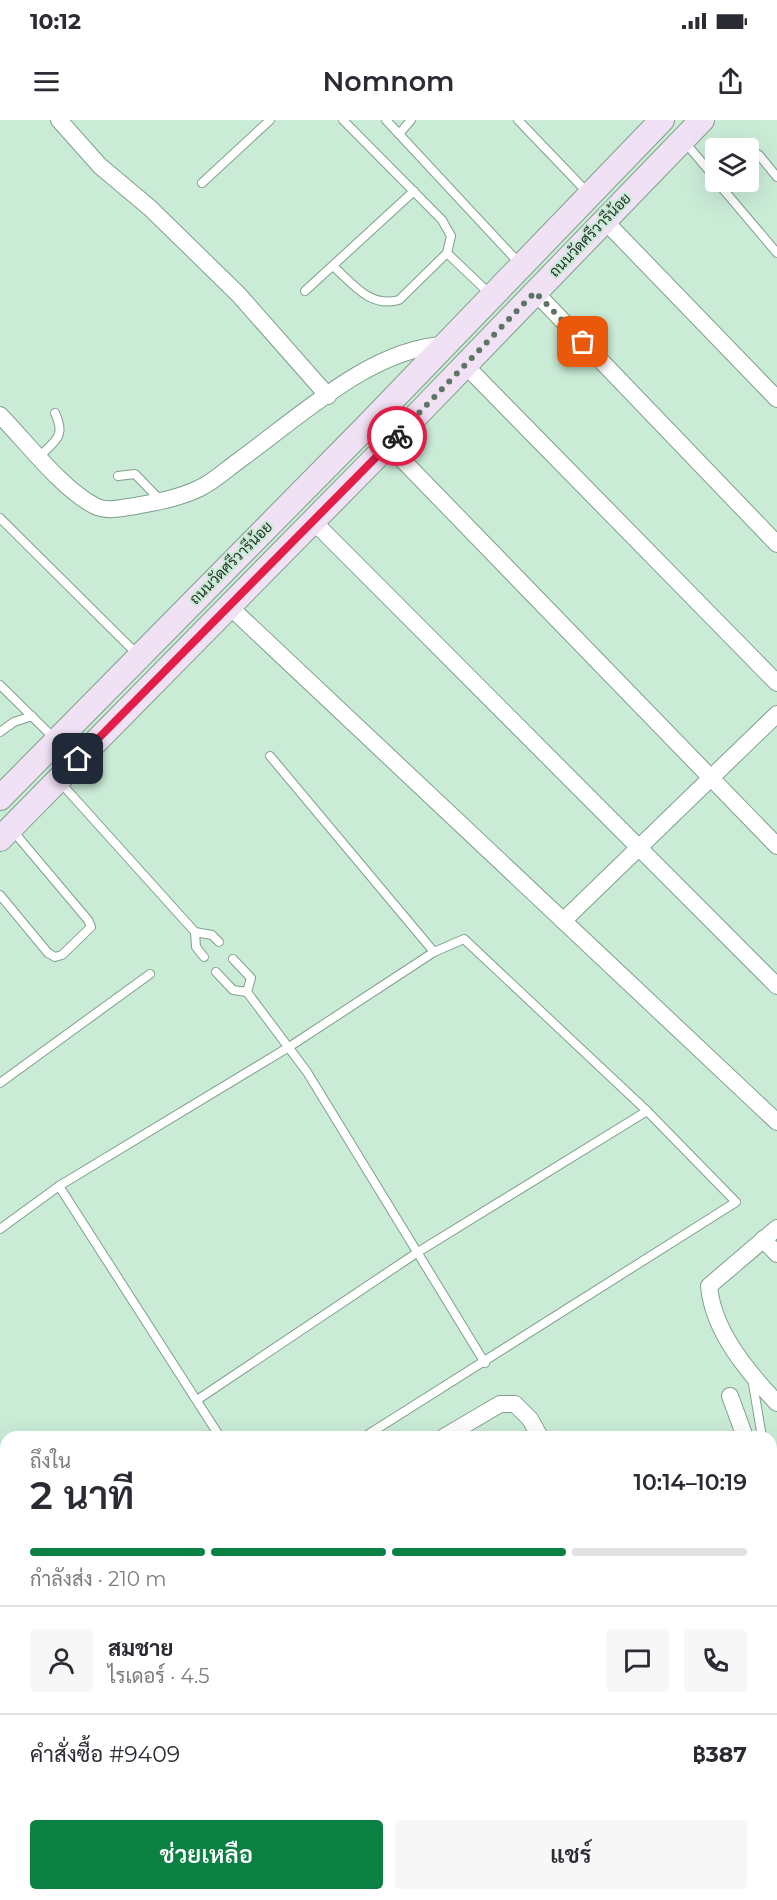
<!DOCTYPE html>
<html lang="th">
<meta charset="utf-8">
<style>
body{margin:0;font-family:Montserrat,Sarabun,sans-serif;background:#f7f7f7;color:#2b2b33;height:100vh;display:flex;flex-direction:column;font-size:22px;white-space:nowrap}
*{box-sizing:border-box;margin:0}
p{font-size:20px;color:#7c7c81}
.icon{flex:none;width:33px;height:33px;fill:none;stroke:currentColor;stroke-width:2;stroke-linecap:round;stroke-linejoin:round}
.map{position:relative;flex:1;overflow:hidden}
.sheet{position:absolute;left:0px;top:1311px;width:777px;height:470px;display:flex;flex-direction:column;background:#fff;border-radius:18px 18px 0 0;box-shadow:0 6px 24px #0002}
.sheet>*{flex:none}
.tools{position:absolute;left:705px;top:18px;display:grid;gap:12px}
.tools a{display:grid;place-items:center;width:54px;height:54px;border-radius:6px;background:#fff;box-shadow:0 6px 24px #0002;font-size:30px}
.pin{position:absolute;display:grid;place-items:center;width:51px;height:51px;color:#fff;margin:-26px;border-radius:12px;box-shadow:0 3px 9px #0006}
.courier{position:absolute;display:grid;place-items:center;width:60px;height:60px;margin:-30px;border:4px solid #e11d48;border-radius:50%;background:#fff;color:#222;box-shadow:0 2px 8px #0007}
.head em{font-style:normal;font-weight:600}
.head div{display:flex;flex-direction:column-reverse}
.head{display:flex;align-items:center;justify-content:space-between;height:102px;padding:0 30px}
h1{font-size:39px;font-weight:600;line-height:45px}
.bar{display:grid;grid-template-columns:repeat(4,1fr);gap:9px 6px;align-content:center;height:72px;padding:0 30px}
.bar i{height:8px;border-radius:4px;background:#e1e1e2}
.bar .current{background:#0b8043}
.bar p{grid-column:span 4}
.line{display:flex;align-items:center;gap:15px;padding:0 30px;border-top:2px solid #e1e1e2}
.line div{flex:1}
.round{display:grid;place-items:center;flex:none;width:63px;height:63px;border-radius:6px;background:#f7f7f7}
.action{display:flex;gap:12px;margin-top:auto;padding:12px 30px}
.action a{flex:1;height:69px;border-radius:6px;background:#0b8043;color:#fff;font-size:24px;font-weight:600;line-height:69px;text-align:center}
.action a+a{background:#f7f7f7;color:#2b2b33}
.status{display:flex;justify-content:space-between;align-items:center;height:42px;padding:0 30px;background:#fff;direction:ltr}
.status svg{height:16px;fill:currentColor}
header{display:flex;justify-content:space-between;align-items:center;height:78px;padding:0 30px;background:#fff;font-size:27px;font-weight:600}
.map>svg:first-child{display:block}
</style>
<div class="status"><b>10:12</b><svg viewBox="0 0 49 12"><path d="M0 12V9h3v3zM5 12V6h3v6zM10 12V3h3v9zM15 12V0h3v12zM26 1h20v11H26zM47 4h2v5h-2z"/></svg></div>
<header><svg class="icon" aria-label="menu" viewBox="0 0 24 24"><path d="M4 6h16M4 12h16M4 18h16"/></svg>Nomnom<svg class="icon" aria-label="share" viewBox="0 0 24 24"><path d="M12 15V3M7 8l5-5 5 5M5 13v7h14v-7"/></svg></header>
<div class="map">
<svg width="777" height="1780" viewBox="0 0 777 1780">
<rect width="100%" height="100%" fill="#caecd7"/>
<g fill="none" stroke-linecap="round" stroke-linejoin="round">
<g stroke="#809f8c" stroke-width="10">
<g id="service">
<polyline points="386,0 520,144"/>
<polyline points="518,0 588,73"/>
<polyline points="399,14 411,0"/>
<polyline points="683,20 716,59"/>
<polyline points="748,29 759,35 777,57"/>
<polyline points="717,62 777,133"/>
<polyline points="202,63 270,0"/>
<polyline points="447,133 491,175"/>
<path d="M333,146C353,164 370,188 399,180L447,133L451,116L442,100L343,0"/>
<polyline points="305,171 414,71"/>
<path d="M40,336C56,320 66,316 55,293"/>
<polyline points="118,356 135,354 162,382"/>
<polyline points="0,398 138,535"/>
<polyline points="0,565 56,620"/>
<polyline points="0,612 14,602 32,596"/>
<polyline points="270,636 434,832"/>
<polyline points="59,661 195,812"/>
<polyline points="0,775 48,833 55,837 62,835 91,807 88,800 13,711"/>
<polyline points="204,837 196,827 195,812 212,815 219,822"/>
<polyline points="216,852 233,870 247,872 251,858 233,839"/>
<polyline points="247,872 307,952 485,1243"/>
<polyline points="0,963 150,854"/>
<polyline points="0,1109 59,1066"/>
<polyline points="752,1258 762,1317"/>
<polyline points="197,1280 418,1132 647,991"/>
<polyline points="220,1317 59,1066 289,927 434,832 464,819 647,991 736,1082 364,1317"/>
<polyline points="771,1368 777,1403"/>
<polyline points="532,1774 533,1780"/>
</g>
</g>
<g stroke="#809f8c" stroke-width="18">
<g id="minor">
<polyline points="59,0 100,46 150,88 239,175 328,276"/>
<polyline points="604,100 777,279"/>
<polyline points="535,172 777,424"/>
<polyline points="464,244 777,563"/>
<path d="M0,295C27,323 62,369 95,386C107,392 122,388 135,386C158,382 179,378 200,368C215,361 228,348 241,339C299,297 371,229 443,225"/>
<polyline points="388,325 777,726"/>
<polyline points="313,401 777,866"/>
<polyline points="229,486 777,1002"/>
<polyline points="563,801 777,594"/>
<path d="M777,1108L709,1166C713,1211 747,1251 777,1283"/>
<polyline points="763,1119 777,1134"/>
<polyline points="730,1276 745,1317"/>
<polyline points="444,1317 500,1284 515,1284 530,1299 540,1317"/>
<polyline points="771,1512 777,1548"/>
<polyline points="0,1553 6,1562"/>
<polyline points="771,1568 777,1566"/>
<polyline points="0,1603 6,1607"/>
<polyline points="771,1732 777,1731"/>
<polyline points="75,1774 76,1780"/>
<polyline points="95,1774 96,1780"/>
<polyline points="171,1774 172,1780"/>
<polyline points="558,1774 560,1780"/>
<polyline points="636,1774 637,1780"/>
<polyline points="735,1774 736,1780"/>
</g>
</g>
<g stroke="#809f8c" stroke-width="26">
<g id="secondary">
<polyline points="0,678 366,307 662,0"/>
<polyline points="0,719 388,325 702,0"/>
</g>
</g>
<use href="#service" stroke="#fff" stroke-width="8"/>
<use href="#minor" stroke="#fff" stroke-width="16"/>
<use href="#secondary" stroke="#f1e1f4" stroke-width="24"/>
</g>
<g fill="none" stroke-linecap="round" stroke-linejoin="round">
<polyline stroke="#5f7467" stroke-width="6" stroke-dasharray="0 10.8" points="397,316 535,172 583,222"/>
<polyline stroke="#e11d48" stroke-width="8" points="78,639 397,316"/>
</g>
<g text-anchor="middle" stroke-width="4.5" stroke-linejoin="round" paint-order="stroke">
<g font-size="15" fill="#26332b" stroke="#caecd7">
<text transform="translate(590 115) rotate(-46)" y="5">ถนนวัดศรีวารีน้อย</text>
<text transform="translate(231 443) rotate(-45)" y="5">ถนนวัดศรีวารีน้อย</text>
</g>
</g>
</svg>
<div class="tools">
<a><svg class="icon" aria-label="layers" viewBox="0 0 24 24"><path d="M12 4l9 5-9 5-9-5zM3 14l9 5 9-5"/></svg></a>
</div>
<div class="pin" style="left:583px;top:222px;background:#ea580c"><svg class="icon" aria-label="bag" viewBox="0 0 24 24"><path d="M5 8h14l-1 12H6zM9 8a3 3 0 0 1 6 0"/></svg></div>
<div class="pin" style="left:78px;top:639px;background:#1f2937"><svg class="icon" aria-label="home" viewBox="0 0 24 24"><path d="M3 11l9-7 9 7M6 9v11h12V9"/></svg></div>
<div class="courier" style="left:397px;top:316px"><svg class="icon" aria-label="bike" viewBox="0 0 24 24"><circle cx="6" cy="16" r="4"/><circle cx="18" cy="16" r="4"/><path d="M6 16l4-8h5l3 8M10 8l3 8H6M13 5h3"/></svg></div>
<section class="sheet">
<div class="head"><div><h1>2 นาที</h1><p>ถึงใน</p></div><em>10:14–10:19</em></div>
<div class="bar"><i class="current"></i><i class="current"></i><i class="current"></i><i></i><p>กำลังส่ง · 210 m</p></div>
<div class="line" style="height:108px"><a class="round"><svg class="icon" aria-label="person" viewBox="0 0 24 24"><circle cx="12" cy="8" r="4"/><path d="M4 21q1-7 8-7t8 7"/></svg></a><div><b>สมชาย</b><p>ไรเดอร์ · 4.5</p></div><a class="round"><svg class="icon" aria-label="chat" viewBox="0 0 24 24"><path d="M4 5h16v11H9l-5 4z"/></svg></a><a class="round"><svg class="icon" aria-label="phone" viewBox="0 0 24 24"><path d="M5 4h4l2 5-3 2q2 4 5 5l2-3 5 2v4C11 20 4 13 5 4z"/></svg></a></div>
<div class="line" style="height:78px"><div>คำสั่งซื้อ #9409</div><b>฿387</b></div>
<div class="action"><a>ช่วยเหลือ</a><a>แชร์</a></div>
</section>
</div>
